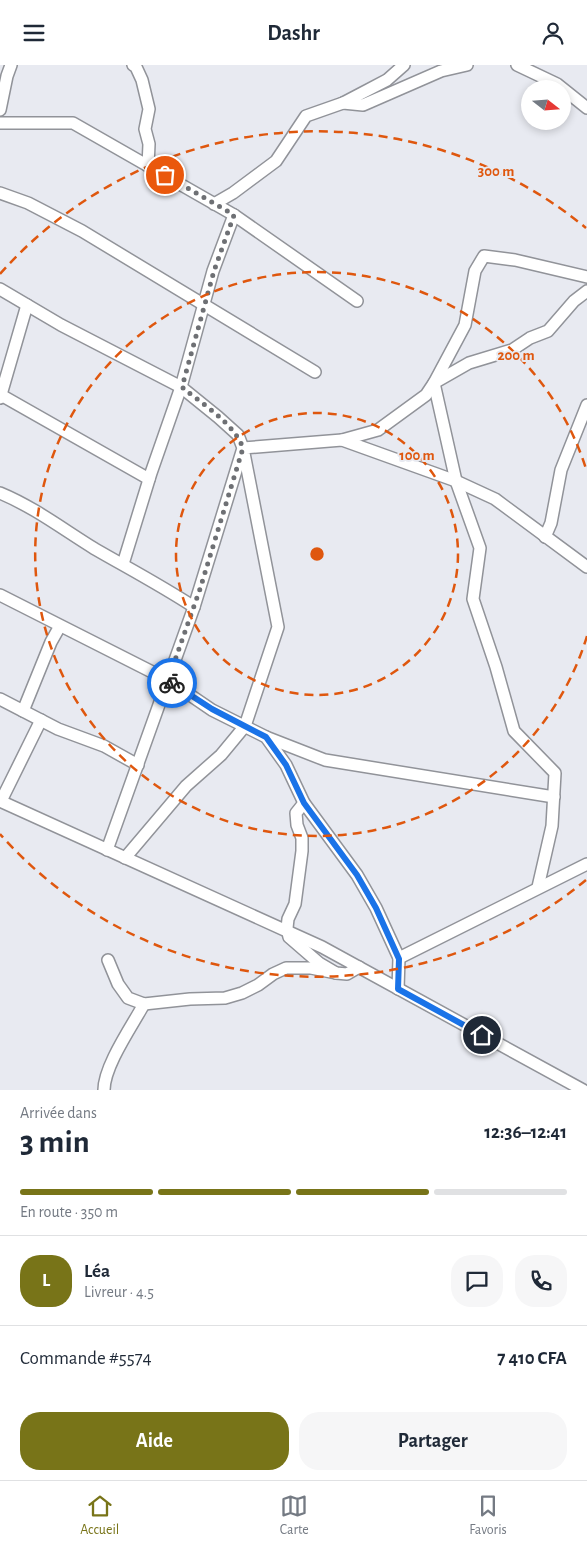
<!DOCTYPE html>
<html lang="fr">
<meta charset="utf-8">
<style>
body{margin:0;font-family:"Alegreya Sans",sans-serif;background:#f6f6f7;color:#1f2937;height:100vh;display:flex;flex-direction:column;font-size:19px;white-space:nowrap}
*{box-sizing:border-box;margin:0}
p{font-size:16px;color:#747a83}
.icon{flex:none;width:28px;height:28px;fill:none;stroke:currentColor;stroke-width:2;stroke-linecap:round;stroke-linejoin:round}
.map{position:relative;height:1025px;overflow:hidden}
.details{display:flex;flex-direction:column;background:#fff;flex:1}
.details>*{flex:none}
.needle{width:32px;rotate:107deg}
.buttons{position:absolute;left:521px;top:15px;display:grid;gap:10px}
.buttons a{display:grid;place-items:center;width:50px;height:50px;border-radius:50%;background:#fff;box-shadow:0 2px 8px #0003;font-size:25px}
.pin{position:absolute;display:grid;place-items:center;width:42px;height:42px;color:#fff;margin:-21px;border:2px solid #fff;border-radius:50%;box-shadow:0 1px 5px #0007}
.courier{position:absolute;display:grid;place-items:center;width:50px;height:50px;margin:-25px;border:4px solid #1a73e8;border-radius:50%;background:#fff;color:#222;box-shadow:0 1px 6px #0007}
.summary em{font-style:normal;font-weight:700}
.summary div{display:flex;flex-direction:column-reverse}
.summary{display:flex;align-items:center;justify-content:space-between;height:85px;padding:0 20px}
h1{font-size:32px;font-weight:700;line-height:38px}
.bar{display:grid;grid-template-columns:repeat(4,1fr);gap:8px 5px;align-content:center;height:60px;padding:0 20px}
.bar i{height:6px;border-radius:4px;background:#e0e1e3}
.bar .selected{background:#787418}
.bar p{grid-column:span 4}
.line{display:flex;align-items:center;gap:12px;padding:0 20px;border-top:1px solid #e0e1e3}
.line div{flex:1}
.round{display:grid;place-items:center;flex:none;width:52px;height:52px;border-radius:20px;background:#f6f6f7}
.cta{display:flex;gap:10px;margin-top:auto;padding:10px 20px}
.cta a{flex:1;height:58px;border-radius:20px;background:#787418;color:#fff;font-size:20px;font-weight:700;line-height:58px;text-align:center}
.cta a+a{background:#f6f6f7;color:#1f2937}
header{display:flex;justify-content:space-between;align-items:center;height:65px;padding:0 20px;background:#fff;font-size:22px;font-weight:700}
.dock{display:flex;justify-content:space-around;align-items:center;height:70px;border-top:1px solid #e0e1e3;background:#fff;font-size:14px;color:#747a83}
.dock a{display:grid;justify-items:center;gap:2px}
.dock .selected{color:#787418}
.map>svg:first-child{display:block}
</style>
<header><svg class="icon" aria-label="menu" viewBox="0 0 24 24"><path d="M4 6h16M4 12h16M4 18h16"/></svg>Dashr<svg class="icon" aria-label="person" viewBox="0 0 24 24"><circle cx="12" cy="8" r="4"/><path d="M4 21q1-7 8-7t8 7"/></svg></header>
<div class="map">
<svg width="587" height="1025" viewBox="0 0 587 1025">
<rect width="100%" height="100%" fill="#e8eaf1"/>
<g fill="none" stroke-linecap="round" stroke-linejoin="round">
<g stroke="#919399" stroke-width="14">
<g id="minor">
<polyline points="133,0 136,2 142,15 149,44 145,64 149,79 148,101"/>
<polyline points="517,0 557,19 587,43"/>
<polyline points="343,38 363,40 441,6 467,0"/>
<polyline points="0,45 7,11 11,0"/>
<polyline points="0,58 73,58 234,150 357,236"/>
<polyline points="0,128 28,138 82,166 315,307"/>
<polyline points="214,139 233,128 276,96 306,51 343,38 364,27 387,15 404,0"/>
<polyline points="0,224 61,260 181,322 218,352 238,370 243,383 194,542 107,785"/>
<polyline points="1,330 149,414"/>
<polyline points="0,333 27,240"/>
<polyline points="342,375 378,365 426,330 434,318 469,298 512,285 530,273 548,266 574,236 587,226"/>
<path d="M0,428C34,442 64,465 95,484C128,503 162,521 194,542"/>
<polyline points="545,472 551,458 561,405 587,340"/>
<polyline points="123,499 151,408 181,322 213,206 234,150"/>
<polyline points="0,530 168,615 212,645 266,672 286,700 304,738 357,810 376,843 399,893 398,924"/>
<polyline points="0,634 58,664 104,681 138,700"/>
<polyline points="23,646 51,577 60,561"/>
<polyline points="266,672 325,695 554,732"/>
<polyline points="0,736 322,882 583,1025"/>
<polyline points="1,736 41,655"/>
<polyline points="304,738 296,748 297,760 302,773 302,786 295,839 288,854 287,863 289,872 319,898 336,908 347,909 359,902"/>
<polyline points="125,793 186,721 221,690 245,661 278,562 243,383 342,375 456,416 495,434 587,502"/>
<polyline points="538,822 552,761 555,708 514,666 496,602 473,534 480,483 456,416 434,318 465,260 475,206 484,191 515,195 587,212"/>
<polyline points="399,893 587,799"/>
<polyline points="108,895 118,919 128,933 144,939 190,934 225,933 242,928 258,920 273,909 286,903 311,903 336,908"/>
<path d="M104,1025C104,1001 132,961 144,939"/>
</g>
</g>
<use href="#minor" stroke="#fff" stroke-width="11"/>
</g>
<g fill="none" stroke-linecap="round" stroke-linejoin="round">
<path stroke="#6e7074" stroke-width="5" stroke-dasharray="0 9" d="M165,110L234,150L214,206L182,322C203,340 233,357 243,383L200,524L168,615L172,618"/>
<polyline stroke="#1a73e8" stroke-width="6" points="172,618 212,644 266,672 286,700 304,738 357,810 376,843 399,894 398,924 482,970"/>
</g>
<g fill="none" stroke="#df570e" stroke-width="2.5" stroke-dasharray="9 6">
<circle cx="317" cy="489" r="141"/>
<path d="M587 571A282 282 0 1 1 587 407"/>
<path d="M586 815A423 423 0 0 1 0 769M0 209A423 423 0 0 1 586 163"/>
</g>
<circle cx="317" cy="489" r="8" fill="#df570e" stroke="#e8eaf1" stroke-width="2.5"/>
<g font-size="15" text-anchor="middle" font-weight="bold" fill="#df570e" stroke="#e8eaf1" stroke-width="4" stroke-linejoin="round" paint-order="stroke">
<text x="496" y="111">300 m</text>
<text x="516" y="295">200 m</text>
<text x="417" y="395">100 m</text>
</g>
</svg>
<div class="buttons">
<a><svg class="needle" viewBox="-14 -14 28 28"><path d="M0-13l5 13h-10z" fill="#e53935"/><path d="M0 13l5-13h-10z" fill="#747a83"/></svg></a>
</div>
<div class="pin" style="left:165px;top:110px;background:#ea580c"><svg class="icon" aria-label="bag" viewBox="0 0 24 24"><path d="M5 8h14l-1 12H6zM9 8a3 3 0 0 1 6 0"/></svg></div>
<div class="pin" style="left:482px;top:970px;background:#1f2937"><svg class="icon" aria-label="home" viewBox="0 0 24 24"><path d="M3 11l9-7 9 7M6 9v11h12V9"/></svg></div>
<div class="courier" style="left:172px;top:618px"><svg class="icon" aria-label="bike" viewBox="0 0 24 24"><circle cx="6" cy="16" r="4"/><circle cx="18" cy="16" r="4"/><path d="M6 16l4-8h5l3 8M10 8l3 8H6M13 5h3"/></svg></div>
</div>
<section class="details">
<div class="summary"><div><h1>3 min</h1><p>Arrivée dans</p></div><em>12:36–12:41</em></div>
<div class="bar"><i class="selected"></i><i class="selected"></i><i class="selected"></i><i></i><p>En route · 350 m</p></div>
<div class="line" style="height:90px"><b class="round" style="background:#787418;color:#fff">L</b><div><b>Léa</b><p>Livreur · 4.5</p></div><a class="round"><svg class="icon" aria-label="chat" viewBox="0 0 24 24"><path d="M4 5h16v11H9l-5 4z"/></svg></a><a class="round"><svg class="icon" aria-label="phone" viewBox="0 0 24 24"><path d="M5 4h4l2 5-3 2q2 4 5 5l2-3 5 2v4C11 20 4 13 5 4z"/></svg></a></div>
<div class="line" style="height:65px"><div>Commande #5574</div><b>7 410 CFA</b></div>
<div class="cta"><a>Aide</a><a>Partager</a></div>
</section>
<nav class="dock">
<a class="selected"><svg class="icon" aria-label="home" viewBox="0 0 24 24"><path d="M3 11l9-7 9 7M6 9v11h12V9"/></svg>Accueil</a>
<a><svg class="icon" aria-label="map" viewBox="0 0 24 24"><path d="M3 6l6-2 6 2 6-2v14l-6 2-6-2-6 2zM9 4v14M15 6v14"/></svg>Carte</a>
<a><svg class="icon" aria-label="saved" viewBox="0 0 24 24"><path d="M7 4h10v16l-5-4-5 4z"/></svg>Favoris</a>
</nav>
